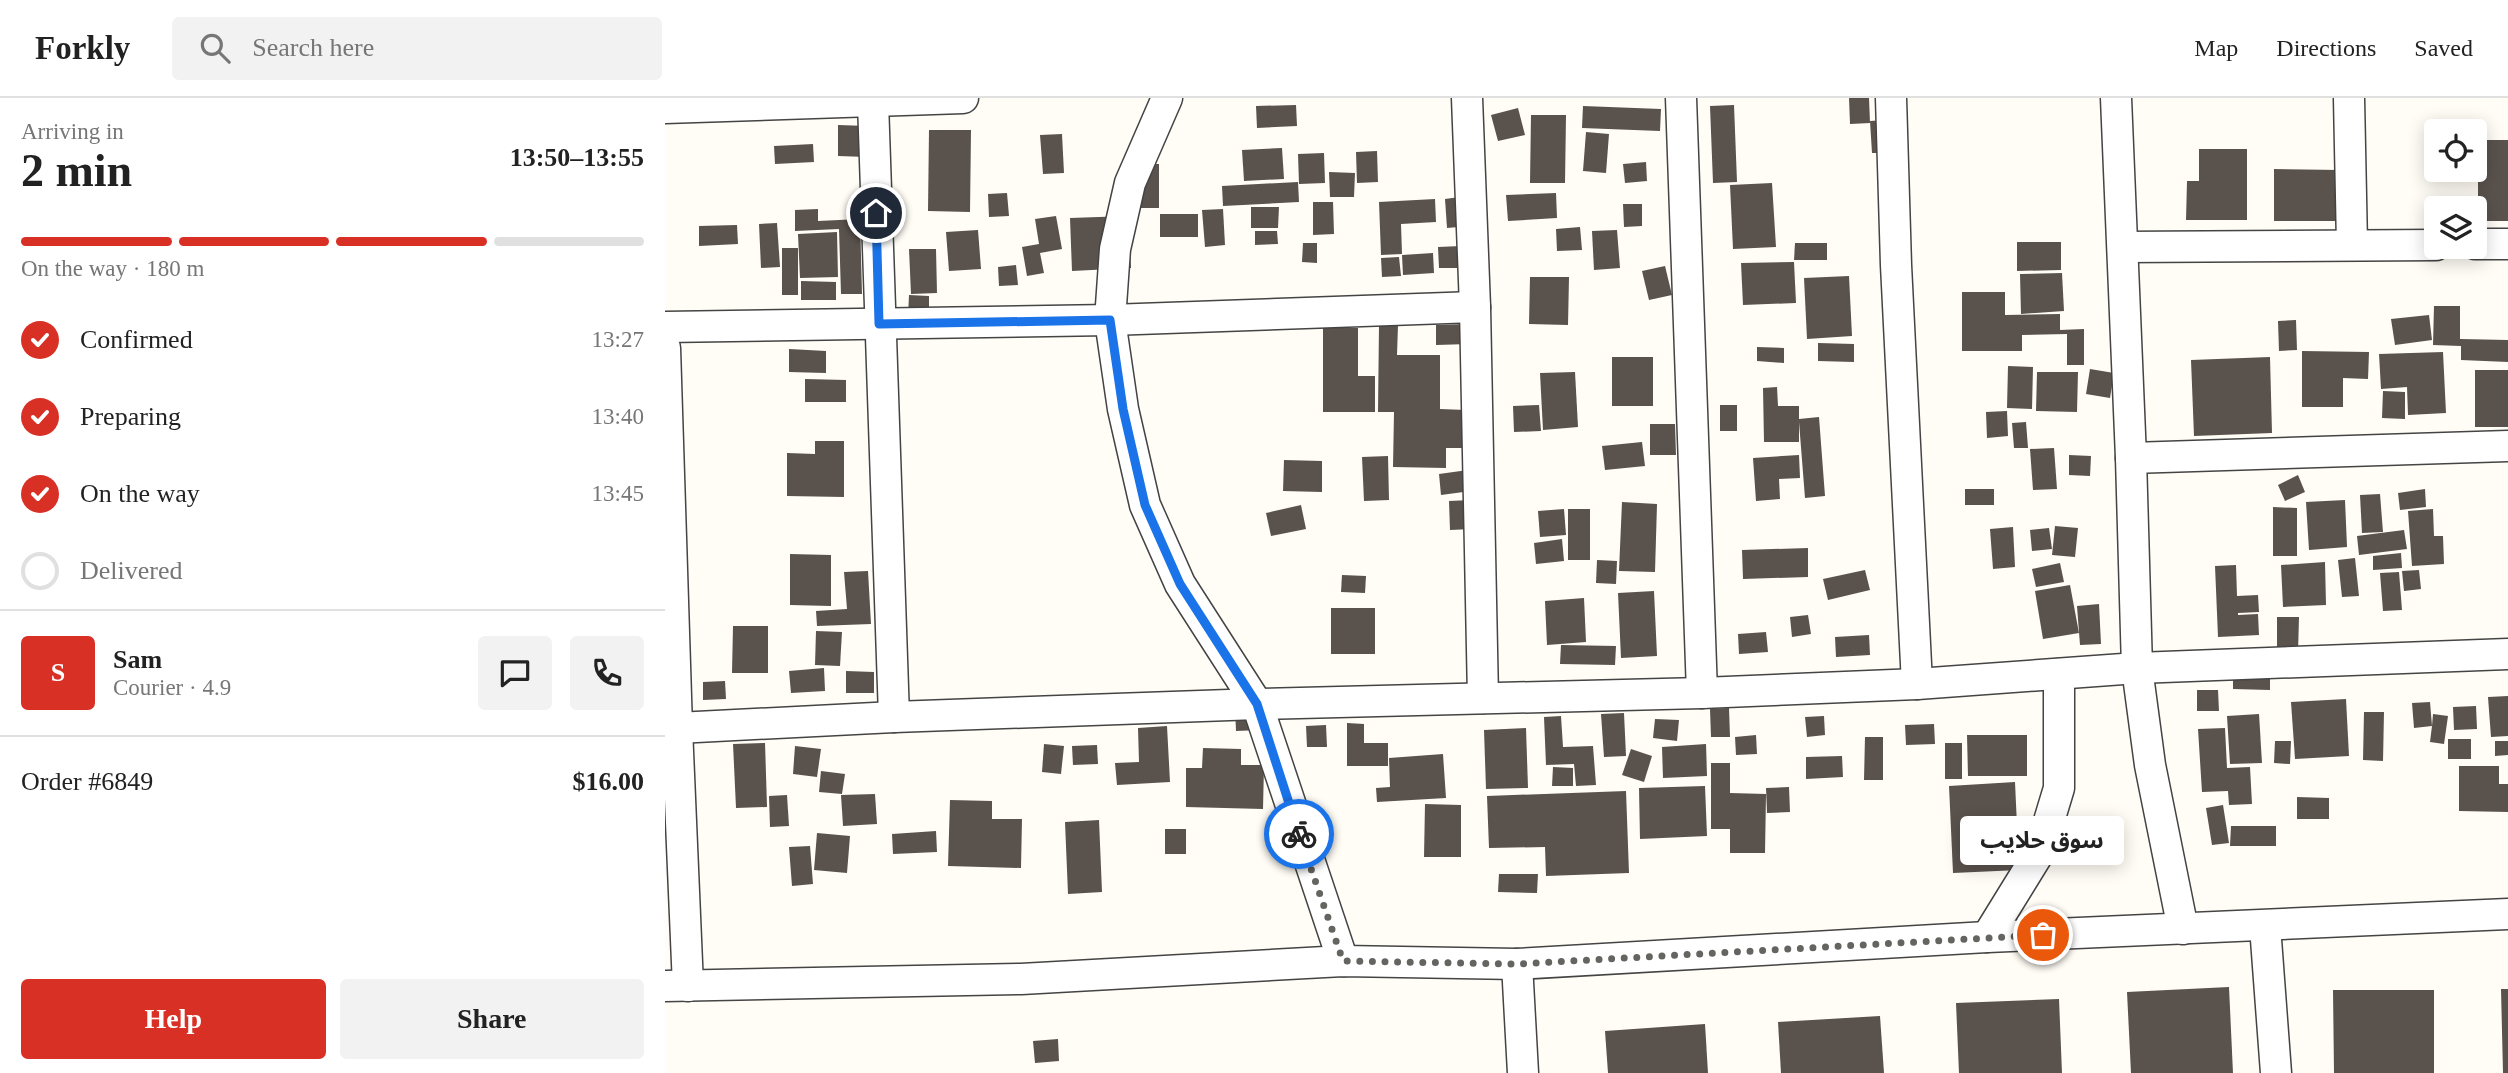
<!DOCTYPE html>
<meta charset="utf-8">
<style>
body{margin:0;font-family:"Times New Roman","Noto Sans Arabic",serif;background:#f2f2f2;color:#222;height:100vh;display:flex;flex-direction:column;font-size:26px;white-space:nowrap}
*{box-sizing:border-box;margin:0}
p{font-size:23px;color:#767676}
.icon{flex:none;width:38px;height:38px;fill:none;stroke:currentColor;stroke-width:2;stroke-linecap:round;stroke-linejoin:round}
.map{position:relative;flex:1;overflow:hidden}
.details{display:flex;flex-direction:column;background:#fff;width:665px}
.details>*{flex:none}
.controls{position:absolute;left:1759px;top:21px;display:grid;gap:14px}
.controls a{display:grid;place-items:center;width:63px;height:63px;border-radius:7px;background:#fff;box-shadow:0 4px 18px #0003;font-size:35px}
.pin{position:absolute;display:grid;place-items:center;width:60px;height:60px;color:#fff;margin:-30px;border:4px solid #fff;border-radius:50%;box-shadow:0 2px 7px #0007}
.courier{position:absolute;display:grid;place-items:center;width:70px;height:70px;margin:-35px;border:5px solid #1a73e8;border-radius:50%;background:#fff;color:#222;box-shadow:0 2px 9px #0007}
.bubble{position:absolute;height:49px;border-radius:7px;background:#fff;box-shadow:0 4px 18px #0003;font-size:23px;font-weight:700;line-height:49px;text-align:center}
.head em{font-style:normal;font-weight:700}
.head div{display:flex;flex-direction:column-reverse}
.head{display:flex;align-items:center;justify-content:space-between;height:119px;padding:0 21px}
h1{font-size:46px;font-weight:700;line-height:52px}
.bar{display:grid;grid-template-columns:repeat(4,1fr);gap:10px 7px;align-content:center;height:84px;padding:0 21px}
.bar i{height:9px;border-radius:5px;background:#e0e0e0}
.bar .current{background:#d93025}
.bar p{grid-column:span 4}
.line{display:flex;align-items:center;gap:18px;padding:0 21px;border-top:2px solid #e0e0e0}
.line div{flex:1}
.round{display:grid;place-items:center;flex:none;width:74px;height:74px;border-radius:7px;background:#f2f2f2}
ol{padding:0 21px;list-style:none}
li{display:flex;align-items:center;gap:21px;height:77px}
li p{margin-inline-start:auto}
li .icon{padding:7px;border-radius:50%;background:#d93025;color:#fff;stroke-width:4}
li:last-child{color:#767676}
li i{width:38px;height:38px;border:4px solid #e0e0e0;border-radius:50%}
.cta{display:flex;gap:14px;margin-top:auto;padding:14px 21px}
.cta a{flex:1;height:80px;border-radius:7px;background:#d93025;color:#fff;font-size:28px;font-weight:700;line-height:80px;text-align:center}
.cta a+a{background:#f2f2f2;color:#222}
header{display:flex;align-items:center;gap:42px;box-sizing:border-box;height:98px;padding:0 35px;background:#fff;border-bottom:2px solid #e0e0e0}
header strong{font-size:33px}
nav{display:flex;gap:38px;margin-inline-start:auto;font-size:24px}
.search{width:490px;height:63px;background:#f2f2f2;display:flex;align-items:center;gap:18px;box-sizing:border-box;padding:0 24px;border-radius:7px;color:#767676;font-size:26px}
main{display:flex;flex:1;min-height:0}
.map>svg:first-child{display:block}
</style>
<header>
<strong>Forkly</strong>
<div class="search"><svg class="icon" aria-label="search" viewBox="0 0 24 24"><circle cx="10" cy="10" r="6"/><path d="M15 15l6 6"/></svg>Search here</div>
<nav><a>Map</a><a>Directions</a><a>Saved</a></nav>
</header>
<main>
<section class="details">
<div class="head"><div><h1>2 min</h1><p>Arriving in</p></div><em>13:50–13:55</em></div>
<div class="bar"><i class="current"></i><i class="current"></i><i class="current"></i><i></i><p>On the way · 180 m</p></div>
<ol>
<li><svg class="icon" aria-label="check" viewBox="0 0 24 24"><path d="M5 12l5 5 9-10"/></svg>Confirmed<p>13:27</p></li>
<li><svg class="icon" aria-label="check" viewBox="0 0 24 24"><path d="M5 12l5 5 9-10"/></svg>Preparing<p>13:40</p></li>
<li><svg class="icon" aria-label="check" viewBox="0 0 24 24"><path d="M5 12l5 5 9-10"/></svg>On the way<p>13:45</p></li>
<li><i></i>Delivered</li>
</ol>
<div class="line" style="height:126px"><b class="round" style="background:#d93025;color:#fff">S</b><div><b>Sam</b><p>Courier · 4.9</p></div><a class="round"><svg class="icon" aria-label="chat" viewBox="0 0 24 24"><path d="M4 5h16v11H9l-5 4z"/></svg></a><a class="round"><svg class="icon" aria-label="phone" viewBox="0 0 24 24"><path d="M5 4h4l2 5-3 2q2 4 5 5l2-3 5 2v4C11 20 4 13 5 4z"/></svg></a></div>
<div class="line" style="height:91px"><div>Order #6849</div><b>$16.00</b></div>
<div class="cta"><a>Help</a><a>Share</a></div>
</section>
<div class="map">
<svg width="1843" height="975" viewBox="0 0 1843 975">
<rect width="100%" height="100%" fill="#fffdf5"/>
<g fill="#5a524d">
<polygon points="1184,0 1204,0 1205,25 1185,26"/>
<polygon points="631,7 632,28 592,30 591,8"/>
<polygon points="1069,7 1072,84 1048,85 1045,8"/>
<polygon points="918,8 996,11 995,33 917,30"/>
<polygon points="853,10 860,37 833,43 826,17"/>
<polygon points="866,17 901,17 900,85 865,85"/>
<polygon points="1220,22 1222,55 1207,55 1205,23"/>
<polygon points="173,27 203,28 202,59 173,58"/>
<polygon points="264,32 306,32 305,114 263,113"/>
<polygon points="921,34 944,36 941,75 918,73"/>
<polygon points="397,36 399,75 378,76 375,37"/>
<rect x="1813" y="42" width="30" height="81"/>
<polygon points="148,46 149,64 110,66 109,48"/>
<polygon points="617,50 619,81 579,83 577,52"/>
<polygon points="1534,51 1582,51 1582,122 1521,122 1522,83 1534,83"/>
<polygon points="712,53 713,84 692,85 691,54"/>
<polygon points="659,55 660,85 634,86 633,56"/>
<polygon points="981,64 982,83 960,85 958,66"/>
<rect x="476" y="66" width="18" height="44"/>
<polygon points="1609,71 1675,72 1674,123 1609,123"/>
<polygon points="664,74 690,75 689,99 665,99"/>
<polygon points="633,84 634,104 558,108 557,88"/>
<polygon points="1107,85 1111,149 1068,151 1065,87"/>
<polygon points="342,95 344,118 324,119 323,96"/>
<polygon points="891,95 892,120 843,123 841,97"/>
<polygon points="802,98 805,128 782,130 780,101"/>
<polygon points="770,101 771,124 736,126 737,156 716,157 714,104"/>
<polygon points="648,104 668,104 669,136 648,137"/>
<polygon points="958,106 977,106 977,128 959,129"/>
<polygon points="586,109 614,109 613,130 586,130"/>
<polygon points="153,111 153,123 195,121 197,196 176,196 174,131 130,133 130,112"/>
<polygon points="558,111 560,147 540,149 537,112"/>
<rect x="495" y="116" width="38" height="23"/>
<polygon points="391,118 397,151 375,155 379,175 362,178 357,149 374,146 370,121"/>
<polygon points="463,118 466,170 407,173 405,120"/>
<polygon points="112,125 115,169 96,170 94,126"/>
<polygon points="72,127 73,146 34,148 34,128"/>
<polygon points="915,129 917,152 892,153 891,131"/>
<polygon points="313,132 316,171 284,173 281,134"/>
<polygon points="952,132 955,170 929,172 927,133"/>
<polygon points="590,133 612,133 613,146 590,147"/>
<polygon points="172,134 173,179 135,180 133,136"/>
<polygon points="1352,144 1396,144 1396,172 1352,173"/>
<polygon points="638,145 652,145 652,165 637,164"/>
<polygon points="1130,145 1162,145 1162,162 1129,162"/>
<polygon points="796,148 796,170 774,170 773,149"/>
<rect x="117" y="150" width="16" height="47"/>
<polygon points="244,151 271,151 272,195 246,196"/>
<polygon points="768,155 769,175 738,177 737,157"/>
<polygon points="734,159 736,178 717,179 716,160"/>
<polygon points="1129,164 1131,205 1078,207 1076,165"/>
<polygon points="351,167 353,187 334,188 333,169"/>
<polygon points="1000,168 1007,197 984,202 977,173"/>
<polygon points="1397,175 1399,213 1356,216 1355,176"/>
<polygon points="1184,178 1187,238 1142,241 1139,180"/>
<polygon points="865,179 904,179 903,227 864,226"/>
<polygon points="136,183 171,184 171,202 136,202"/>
<polygon points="1297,194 1340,194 1340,217 1395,216 1395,232 1419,231 1419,267 1402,267 1402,236 1357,237 1357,253 1297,253"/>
<polygon points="244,197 264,198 264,219 243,219"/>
<polygon points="1769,208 1795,208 1795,241 1843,242 1843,264 1796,262 1796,248 1768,247"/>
<polygon points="1764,217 1767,242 1730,247 1726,221"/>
<polygon points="1631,222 1632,252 1614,253 1613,223"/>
<polygon points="803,226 804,246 771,247 771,227"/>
<polygon points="714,227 733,227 732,257 775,257 775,311 801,312 801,350 781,350 781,370 728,369 729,314 713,314"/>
<polygon points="658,230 693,230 693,278 710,278 710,314 658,314"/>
<polygon points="1153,245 1189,246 1189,264 1153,263"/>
<polygon points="1092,249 1119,250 1119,265 1092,263"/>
<polygon points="124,251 161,253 161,275 124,274"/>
<polygon points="1637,253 1704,254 1703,281 1678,280 1678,309 1637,309"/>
<polygon points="1778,254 1781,315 1743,317 1742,289 1716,291 1714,256"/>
<rect x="947" y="259" width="41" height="49"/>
<polygon points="1605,259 1607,335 1529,338 1526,262"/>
<polygon points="1343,268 1368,269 1367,311 1342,310"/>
<polygon points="1425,271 1449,275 1445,300 1421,296"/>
<rect x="1810" y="272" width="33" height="57"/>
<polygon points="910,274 913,329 878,332 875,275"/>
<polygon points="1372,274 1413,274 1412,314 1371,313"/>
<polygon points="140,281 181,282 181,304 140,304"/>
<polygon points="1112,289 1113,308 1134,308 1134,321 1154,319 1160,398 1140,400 1134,324 1134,344 1099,344 1098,290"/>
<polygon points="1718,293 1740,294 1740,321 1717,320"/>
<polygon points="874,307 876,333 849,334 848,308"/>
<rect x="1055" y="307" width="17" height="26"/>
<polygon points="1342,313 1343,338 1322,340 1321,314"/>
<polygon points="1361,324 1363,350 1349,350 1347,325"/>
<polygon points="985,326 1010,326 1011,357 985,357"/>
<polygon points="150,343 179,343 179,399 122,398 122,355 150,356"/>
<polygon points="977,344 980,368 940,372 937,348"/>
<polygon points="1389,350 1392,391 1368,392 1365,351"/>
<polygon points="1134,357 1135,380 1114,381 1115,401 1091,403 1088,360"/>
<polygon points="1404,357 1426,358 1425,378 1404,377"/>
<polygon points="723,358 724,402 699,403 697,359"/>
<polygon points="619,362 657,363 657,394 618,393"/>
<polygon points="803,372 806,393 776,397 774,376"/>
<polygon points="1633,377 1640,394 1620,403 1613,387"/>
<rect x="1300" y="391" width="29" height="16"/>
<polygon points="1760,391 1761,409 1735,412 1733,395"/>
<polygon points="1715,396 1718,434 1697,435 1695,397"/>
<polygon points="806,402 807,431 785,432 784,403"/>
<polygon points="1680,402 1682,449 1644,452 1641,404"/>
<polygon points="957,404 992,406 990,474 954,473"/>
<polygon points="636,407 641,431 606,438 601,415"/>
<polygon points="1608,409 1632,410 1632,458 1608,458"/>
<polygon points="899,411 901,437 875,439 873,413"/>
<rect x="903" y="411" width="22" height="51"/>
<polygon points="1768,411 1769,438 1778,438 1779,466 1747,468 1743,413"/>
<polygon points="1390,428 1413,430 1410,459 1387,457"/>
<polygon points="1348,429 1350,469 1328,471 1325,431"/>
<polygon points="1384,430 1387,451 1367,453 1365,432"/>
<polygon points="1739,432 1742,451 1694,457 1692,438"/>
<polygon points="897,441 899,463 871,466 869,445"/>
<polygon points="1143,450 1143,479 1078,481 1077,452"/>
<polygon points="1736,455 1737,470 1708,472 1708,458"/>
<polygon points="125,456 166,457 166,508 125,507"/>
<polygon points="1690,460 1694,498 1677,499 1673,462"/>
<polygon points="932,462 952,463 951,486 931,485"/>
<polygon points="1660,464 1661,507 1618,509 1616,467"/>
<polygon points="1395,465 1399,484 1371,489 1367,471"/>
<polygon points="1571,467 1572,498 1593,497 1594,514 1573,515 1573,517 1593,516 1594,537 1553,539 1550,468"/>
<polygon points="1200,472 1205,492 1163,502 1158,481"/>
<polygon points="1754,472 1756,491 1739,493 1737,473"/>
<polygon points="203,473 206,526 152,528 151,513 182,511 179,474"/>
<polygon points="1734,474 1737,512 1718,513 1715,475"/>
<polygon points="677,477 701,478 700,495 676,494"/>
<polygon points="1405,487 1414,535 1378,541 1370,493"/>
<polygon points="989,493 992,558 956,560 953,495"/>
<polygon points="919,500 921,544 882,547 880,503"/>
<polygon points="1434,506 1436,546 1415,547 1412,508"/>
<rect x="666" y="510" width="44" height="46"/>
<polygon points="1143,517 1146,536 1127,539 1125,519"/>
<polygon points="1612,519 1634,519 1633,555 1612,555"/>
<polygon points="68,528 103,528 103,575 67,575"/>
<polygon points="151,533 177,534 175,568 150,567"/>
<polygon points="1101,534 1103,554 1074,556 1073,536"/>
<polygon points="1204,537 1205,557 1171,559 1170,539"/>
<polygon points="896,547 951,548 950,567 895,566"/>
<polygon points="159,570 160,593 126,595 124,573"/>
<polygon points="181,573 209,574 209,595 181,595"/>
<polygon points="1568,575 1605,575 1605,592 1568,591"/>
<polygon points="60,583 61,601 38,602 38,584"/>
<polygon points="1532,592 1553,592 1554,613 1532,613"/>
<polygon points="1843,598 1843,638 1826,639 1823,599"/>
<polygon points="1681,601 1684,658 1630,661 1626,604"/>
<polygon points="1765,604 1767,628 1768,616 1783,618 1779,646 1765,644 1767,628 1749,630 1747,605"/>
<polygon points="1811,608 1812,631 1789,632 1788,609"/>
<polygon points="570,610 596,632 571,633"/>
<polygon points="1064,610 1065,639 1046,639 1045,611"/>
<polygon points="1699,614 1719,614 1718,663 1698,662"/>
<polygon points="959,615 961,658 939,659 936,616"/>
<polygon points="1594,616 1597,665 1565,666 1562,618"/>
<polygon points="896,618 898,649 928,648 931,687 911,688 909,666 881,667 879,619"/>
<polygon points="1159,618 1160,637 1142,639 1140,619"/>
<polygon points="990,621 1014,622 1012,643 988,640"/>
<polygon points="682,625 699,626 699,645 723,645 723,668 682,668"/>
<polygon points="1269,626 1270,646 1241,647 1240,627"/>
<polygon points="661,627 662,649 642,649 641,628"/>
<polygon points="502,628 505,684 452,687 450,665 474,664 473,630"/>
<polygon points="861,630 863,690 821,691 819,632"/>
<polygon points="1560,630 1562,670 1585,669 1587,706 1564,707 1563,693 1537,694 1533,631"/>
<polygon points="1091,637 1092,656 1071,657 1070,639"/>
<polygon points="1302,637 1362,637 1362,678 1303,678"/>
<polygon points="1200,639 1218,639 1218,682 1199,682"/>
<rect x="1783" y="641" width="23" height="20"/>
<polygon points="1610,643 1626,643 1625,666 1609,665"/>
<polygon points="1830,643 1843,643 1843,657 1830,658"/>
<polygon points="100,645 102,709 71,710 68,646"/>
<rect x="1280" y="645" width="17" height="36"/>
<polygon points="379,646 399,648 396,676 377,674"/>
<polygon points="1041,646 1042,678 998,680 997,649"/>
<polygon points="432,647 433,666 408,667 407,648"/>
<polygon points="130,648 156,651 152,679 128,676"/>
<polygon points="538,650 576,651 576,667 599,667 598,711 521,709 521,670 537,670"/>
<polygon points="966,651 987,658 979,684 957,677"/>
<polygon points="778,656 781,700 712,704 711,690 725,689 724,660"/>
<polygon points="1177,658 1178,679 1141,681 1141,659"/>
<polygon points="1046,665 1065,665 1065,695 1101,696 1100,755 1065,755 1065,731 1046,731"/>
<polygon points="1794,668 1834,668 1834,686 1843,686 1843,714 1794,713"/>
<polygon points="888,669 908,670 908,688 887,688"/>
<polygon points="156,673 180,676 177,696 154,694"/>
<polygon points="1350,684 1354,772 1288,775 1284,688"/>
<polygon points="1040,688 1042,738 975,741 974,690"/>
<polygon points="1124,689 1125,714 1102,715 1101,690"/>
<polygon points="961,693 964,775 881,778 880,749 824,750 822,698"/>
<polygon points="210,696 212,726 178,728 176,697"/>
<polygon points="122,697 124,728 105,729 104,698"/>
<polygon points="1632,699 1664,700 1664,721 1632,721"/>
<polygon points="285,702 327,703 327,721 357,721 356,770 283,768"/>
<polygon points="760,706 796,707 796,759 759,759"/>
<polygon points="1558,707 1564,745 1547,747 1541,710"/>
<polygon points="434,722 437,794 403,796 400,724"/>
<polygon points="1566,728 1611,728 1611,748 1565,748"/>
<rect x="500" y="731" width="21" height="25"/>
<polygon points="271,733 272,754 228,756 227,736"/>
<polygon points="152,735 185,738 182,775 149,772"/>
<polygon points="145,748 148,786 127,788 124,749"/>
<polygon points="834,776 873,776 872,795 833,794"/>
<polygon points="1564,889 1568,975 1466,975 1462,894"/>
<polygon points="1836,891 1843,891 1843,975 1838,975"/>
<polygon points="1668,892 1769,892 1769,975 1669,975"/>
<polygon points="1394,901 1397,975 1294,975 1291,905"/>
<polygon points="1215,918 1219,975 1116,975 1113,924"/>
<polygon points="1040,926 1043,975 943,975 940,933"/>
<polygon points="393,941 394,963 370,965 368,943"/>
</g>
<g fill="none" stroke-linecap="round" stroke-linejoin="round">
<g stroke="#444" stroke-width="33">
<g id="street">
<polyline points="502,0 465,85 450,151 445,222 458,311 480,407 515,486 592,606 678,863"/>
<polyline points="802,0 810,209 818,600"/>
<polyline points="1016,0 1037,595"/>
<polyline points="1226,0 1231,167 1252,586"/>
<polyline points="1451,0 1466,360 1472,570 1485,667 1518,831"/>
<polyline points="1684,0 1687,147"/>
<polyline points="208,4 229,619"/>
<polyline points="0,10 298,0"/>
<polyline points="1810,146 1843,146"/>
<polyline points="1458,149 1771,147"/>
<polyline points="0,229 445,222 810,209"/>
<polyline points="0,250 12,630 23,888"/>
<polyline points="1466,360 1843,348"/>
<polyline points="12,630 229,619 592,606 1037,595 1252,586 1472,570 1843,556"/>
<polyline points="1600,828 1611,975"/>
<polyline points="1322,839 1375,753 1394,690 1394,576"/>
<polyline points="852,866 858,975"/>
<polyline points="0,888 356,881 678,863 852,866 1322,839 1843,816"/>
</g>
</g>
<use href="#street" stroke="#fff" stroke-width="30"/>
</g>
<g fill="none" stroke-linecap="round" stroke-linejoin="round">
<polyline stroke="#646461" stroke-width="7" stroke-dasharray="0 12.6" points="634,736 678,863 852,866 1378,837"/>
<polyline stroke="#1a73e8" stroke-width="9" points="211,115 214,226 445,222 458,311 480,407 515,486 592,606 634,736"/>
</g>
</svg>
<div class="controls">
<a><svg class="icon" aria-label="locate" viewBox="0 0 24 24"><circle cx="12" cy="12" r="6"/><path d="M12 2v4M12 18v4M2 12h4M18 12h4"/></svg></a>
<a><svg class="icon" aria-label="layers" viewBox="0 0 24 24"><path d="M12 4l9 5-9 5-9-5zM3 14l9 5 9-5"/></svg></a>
</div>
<div class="pin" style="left:1378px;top:837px;background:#ea580c"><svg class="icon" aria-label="bag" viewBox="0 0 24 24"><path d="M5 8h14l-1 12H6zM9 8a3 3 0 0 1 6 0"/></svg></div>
<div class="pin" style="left:211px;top:115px;background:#1f2937"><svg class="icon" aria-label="home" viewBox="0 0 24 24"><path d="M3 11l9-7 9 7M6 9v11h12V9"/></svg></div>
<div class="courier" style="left:634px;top:736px"><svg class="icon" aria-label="bike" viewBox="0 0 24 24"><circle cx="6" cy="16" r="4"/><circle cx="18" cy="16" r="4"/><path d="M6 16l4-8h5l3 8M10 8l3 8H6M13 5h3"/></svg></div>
<div class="bubble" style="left:1295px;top:718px;width:164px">سوق حلايب</div>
</div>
</main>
